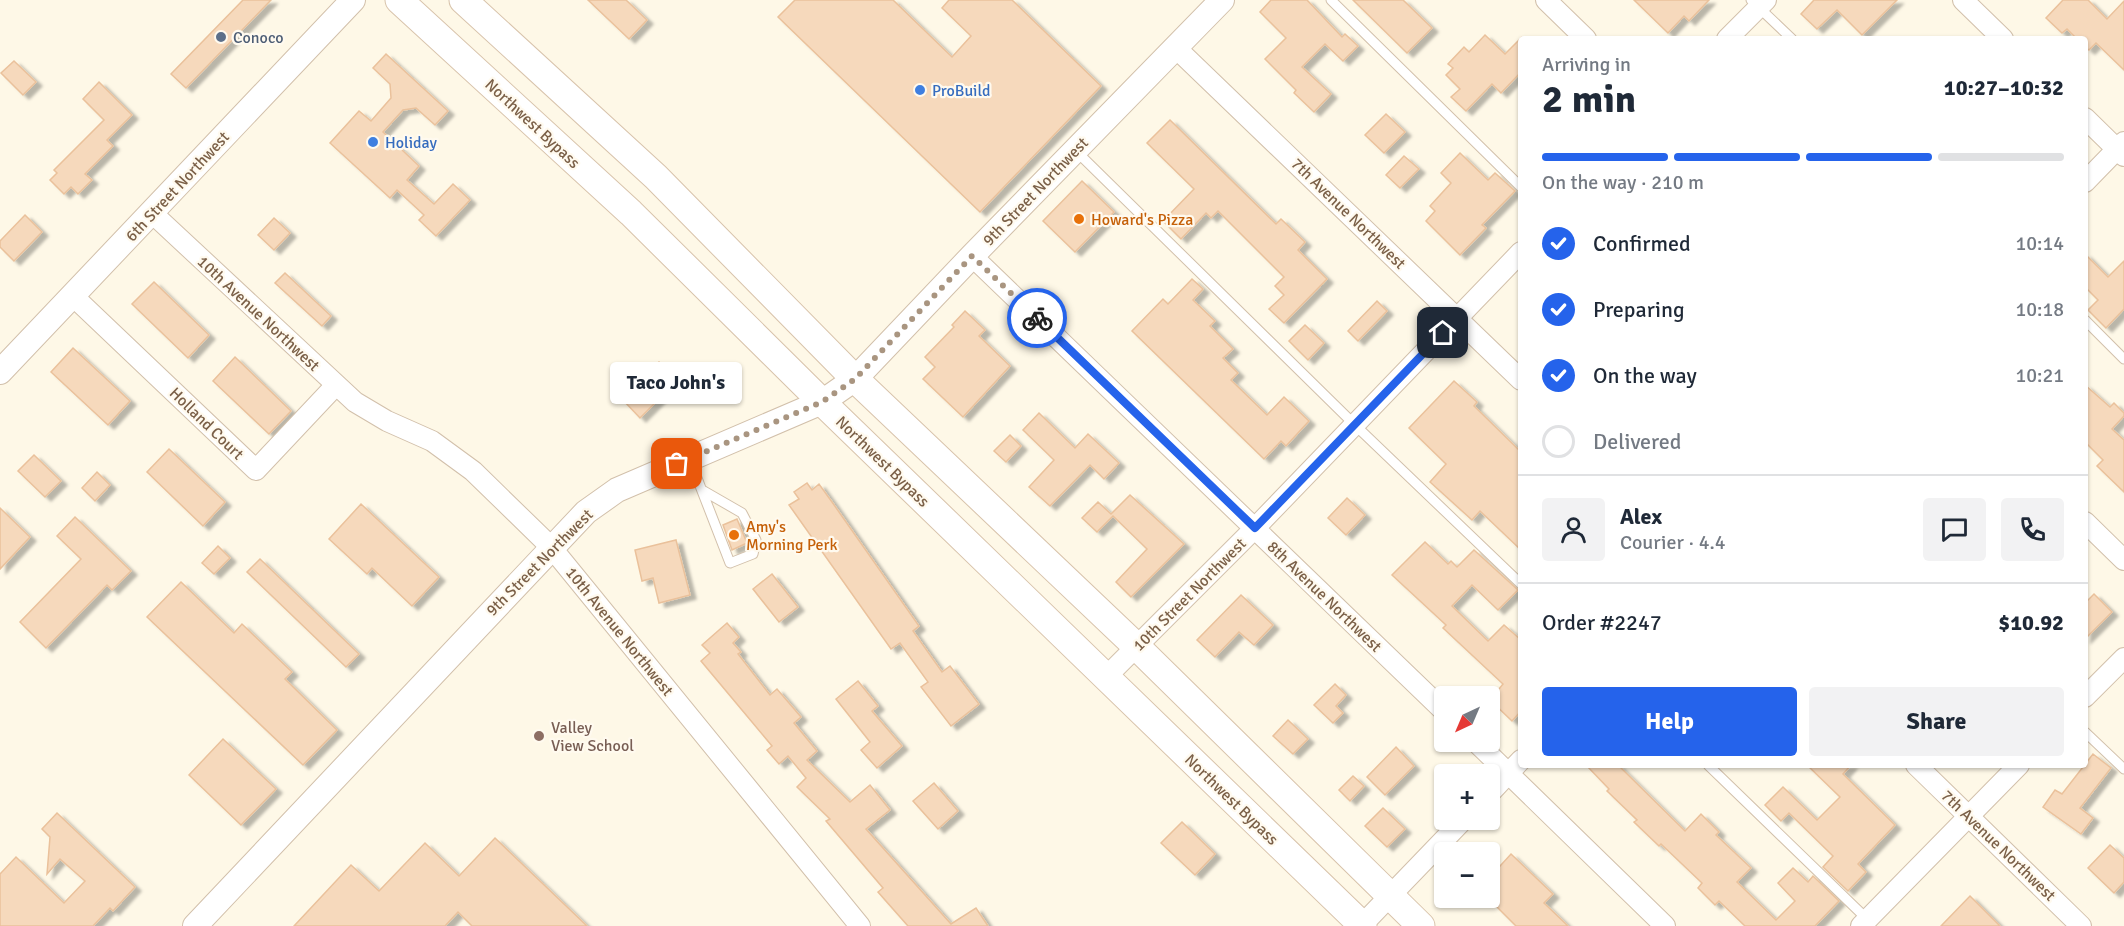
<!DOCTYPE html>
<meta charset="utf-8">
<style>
body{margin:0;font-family:Signika,sans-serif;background:#f2f2f3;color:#1f2937;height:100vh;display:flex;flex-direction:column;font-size:22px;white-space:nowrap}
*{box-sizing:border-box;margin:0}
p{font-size:20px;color:#747a83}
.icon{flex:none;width:33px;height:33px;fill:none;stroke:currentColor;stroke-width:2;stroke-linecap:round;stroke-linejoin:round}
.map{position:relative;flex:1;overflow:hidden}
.panel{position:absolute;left:1518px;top:36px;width:570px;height:732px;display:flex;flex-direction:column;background:#fff;border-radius:6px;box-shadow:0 2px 4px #0004}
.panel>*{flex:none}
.needle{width:39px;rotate:224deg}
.buttons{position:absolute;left:1434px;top:686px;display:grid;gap:12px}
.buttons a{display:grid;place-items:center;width:66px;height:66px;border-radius:6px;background:#fff;box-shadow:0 2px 4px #0004;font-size:30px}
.pin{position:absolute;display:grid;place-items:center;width:51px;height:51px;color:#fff;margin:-26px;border-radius:12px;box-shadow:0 3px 9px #0006}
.courier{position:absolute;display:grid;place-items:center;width:60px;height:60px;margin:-30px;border:4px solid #2563eb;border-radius:50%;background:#fff;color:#222;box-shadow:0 2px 8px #0007}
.bubble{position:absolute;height:42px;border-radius:6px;background:#fff;box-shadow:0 2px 4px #0004;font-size:20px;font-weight:700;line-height:42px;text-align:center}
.summary em{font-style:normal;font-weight:700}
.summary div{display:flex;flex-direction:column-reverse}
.summary{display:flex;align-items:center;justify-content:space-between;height:102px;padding:0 24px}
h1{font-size:39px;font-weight:700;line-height:45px}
.bar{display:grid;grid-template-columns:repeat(4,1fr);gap:9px 6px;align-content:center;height:72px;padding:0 24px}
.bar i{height:8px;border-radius:4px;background:#e0e1e3}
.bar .active{background:#2563eb}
.bar p{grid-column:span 4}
.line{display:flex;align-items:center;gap:15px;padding:0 24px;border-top:2px solid #e0e1e3}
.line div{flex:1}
.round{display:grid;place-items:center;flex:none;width:63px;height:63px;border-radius:6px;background:#f2f2f3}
ol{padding:0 24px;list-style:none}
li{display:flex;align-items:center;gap:18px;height:66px}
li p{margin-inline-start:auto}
li .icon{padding:6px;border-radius:50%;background:#2563eb;color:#fff;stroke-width:4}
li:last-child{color:#747a83}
li i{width:33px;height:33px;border:3px solid #e0e1e3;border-radius:50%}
.primary-button{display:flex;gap:12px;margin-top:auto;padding:12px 24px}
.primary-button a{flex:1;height:69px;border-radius:6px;background:#2563eb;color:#fff;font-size:24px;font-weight:700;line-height:69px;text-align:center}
.primary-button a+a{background:#f2f2f3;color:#1f2937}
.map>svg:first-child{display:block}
</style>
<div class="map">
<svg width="2124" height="926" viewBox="0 0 2124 926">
<defs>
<filter id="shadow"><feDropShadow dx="6" dy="4" stdDeviation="1.5" flood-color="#0004"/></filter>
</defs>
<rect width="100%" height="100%" fill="#fef8e7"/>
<g fill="#f6d9bc" stroke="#eac19b" stroke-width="1.5" filter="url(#shadow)">
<polygon points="243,0 271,0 186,88 171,74"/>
<polygon points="588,0 626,0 647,20 629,39"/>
<polygon points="795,0 893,0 952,57 971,36 942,8 949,0 1012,0 1101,86 980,212 778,17"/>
<polygon points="1271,0 1307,0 1342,37 1345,34 1358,46 1343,61 1325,44 1302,67 1331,94 1314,112 1294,93 1296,90 1265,59 1286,38 1260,12"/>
<polygon points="1353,0 1403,0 1432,28 1407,53"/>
<polygon points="1634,0 1709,0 1689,21 1684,16 1668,33"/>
<polygon points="1814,0 1897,0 1862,35 1837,10 1817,29 1801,14"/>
<polygon points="2063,0 2088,0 2107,19 2124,1 2124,70 2096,43 2089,50 2085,47 2085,39 2077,39 2067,29 2062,33 2046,18"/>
<polygon points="1485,35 1505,54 1521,38 1521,72 1501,93 1492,84 1466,111 1451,97 1460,89 1446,75 1453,68 1448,64 1464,47 1469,52"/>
<polygon points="386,54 448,111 435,125 416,108 403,110 383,132 419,166 407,180 434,204 453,184 470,200 436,236 419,220 424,215 397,190 390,198 330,143 359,111 371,121 391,98 390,84 373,68"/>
<polygon points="14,61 36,82 23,95 1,73"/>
<polygon points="99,82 132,115 107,140 113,146 85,174 92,180 78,194 71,187 64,194 50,180 57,173 54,170 104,120 83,99"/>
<polygon points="1386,114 1405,132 1384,153 1365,135"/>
<polygon points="1170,120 1276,224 1281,219 1305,242 1298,250 1327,279 1284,323 1269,309 1284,295 1275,286 1284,277 1218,211 1211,218 1206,213 1181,239 1163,221 1194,189 1147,143"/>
<polygon points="1460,153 1488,180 1495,173 1515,191 1482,225 1486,228 1460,255 1426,221 1435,211 1430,206 1451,183 1441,173"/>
<polygon points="1404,156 1419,169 1400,188 1386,175"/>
<polygon points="1082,181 1114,212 1075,252 1043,221"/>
<polygon points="25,215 42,232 14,261 0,247 0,241"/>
<polygon points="274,218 290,233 274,250 258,235"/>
<polygon points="2085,254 2108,277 2124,261 2124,309 2106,328 2088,310 2098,300 2085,287"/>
<polygon points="285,273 331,316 322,326 275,283"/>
<polygon points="1192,279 1203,289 1193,300 1215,321 1210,326 1233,349 1223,358 1238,373 1231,380 1267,415 1284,397 1309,421 1286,446 1281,441 1264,459 1132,331 1163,299 1168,304"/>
<polygon points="154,282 209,335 188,358 132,304"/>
<polygon points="1377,301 1387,311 1358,341 1348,331"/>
<polygon points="965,311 985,330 979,336 1010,366 963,417 923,379 935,367 925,357 954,327 952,325"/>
<polygon points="1305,325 1324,343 1308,360 1289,341"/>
<polygon points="73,348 130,401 108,425 51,372"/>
<polygon points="235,357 291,411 269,434 213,381"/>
<polygon points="659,362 678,380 640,418 622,399"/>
<polygon points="1454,381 1477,402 1474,406 1521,452 1521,550 1480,511 1472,520 1430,482 1446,464 1409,428"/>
<polygon points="2085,385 2110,407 2114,403 2124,413 2124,416 2112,429 2124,440 2124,492 2097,466 2103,460 2085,442"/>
<polygon points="1039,413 1075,448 1088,434 1119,463 1104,479 1090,465 1050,506 1029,487 1054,460 1023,430"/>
<polygon points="1010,435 1021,446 1006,462 994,451"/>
<polygon points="169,449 225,502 203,526 147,472"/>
<polygon points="34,455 61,481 45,497 18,471"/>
<polygon points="97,472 110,485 95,501 82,488"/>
<polygon points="807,483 812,490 819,484 832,502 919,626 913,631 942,672 950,666 979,704 951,726 921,687 928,682 900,643 891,649 789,505 799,499 794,492"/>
<polygon points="1130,495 1184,544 1131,597 1116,582 1147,549 1113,516 1097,532 1082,518 1098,502 1111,514"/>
<polygon points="1347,498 1365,515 1346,535 1328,518"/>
<polygon points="361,504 439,577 412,606 372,568 367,574 329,539"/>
<polygon points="0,508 30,537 0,569"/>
<polygon points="75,517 131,571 112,590 107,585 46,648 20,622 81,559 57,536"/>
<polygon points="737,519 747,543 732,550 723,525"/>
<polygon points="676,540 690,595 659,603 653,578 642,581 635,550"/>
<polygon points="1425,542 1448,564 1451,561 1457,567 1474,550 1518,590 1498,610 1472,585 1452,606 1488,641 1504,625 1521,640 1521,711 1512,721 1490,700 1503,684 1443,628 1446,625 1392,575"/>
<polygon points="218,546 230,558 214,574 202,563"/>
<polygon points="260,559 359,654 346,667 247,572"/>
<polygon points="772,574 798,607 779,622 753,589"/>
<polygon points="181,582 234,633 242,624 292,672 285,679 337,730 303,765 147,617"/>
<polygon points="2094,594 2112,612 2085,639 2085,603"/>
<polygon points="1241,595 1273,625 1254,645 1239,632 1215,657 1197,640"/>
<polygon points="727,623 739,637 733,643 741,652 738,654 770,695 777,689 801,717 794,723 817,751 807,760 850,802 870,785 890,810 866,829 951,924 976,908 988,926 908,926 878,892 883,888 826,821 830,819 797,787 806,778 788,756 779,764 767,750 772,746 701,661 710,653 702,645"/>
<polygon points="858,681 878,706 872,711 902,746 877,768 861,750 870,742 836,699"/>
<polygon points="1335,684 1346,695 1336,706 1343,713 1333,723 1314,705"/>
<polygon points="1288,720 1308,739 1293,754 1273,736"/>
<polygon points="223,739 276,789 241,825 189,775"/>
<polygon points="1396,747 1414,766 1385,795 1367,777"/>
<polygon points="2093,754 2111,768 2080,808 2093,818 2081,834 2043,807 2055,790 2062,794"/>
<polygon points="1586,765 1618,765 1685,831 1701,814 1719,832 1716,835 1751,868 1737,882 1776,920 1795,901 1778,883 1793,868 1808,882 1813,876 1839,901 1815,926 1745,926 1719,901 1715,905 1698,888 1702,883 1661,844 1659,846 1634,822 1637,820 1607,791 1609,789"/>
<polygon points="1807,765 1851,765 1843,774 1895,825 1858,864 1866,872 1848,891 1823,867 1833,856 1789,813 1781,821 1765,805 1783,787 1817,820 1840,797"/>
<polygon points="1353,776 1364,786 1350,801 1339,790"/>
<polygon points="934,783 958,811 938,829 913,801"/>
<polygon points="1383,808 1405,829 1387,847 1365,826"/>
<polygon points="57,813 135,887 113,911 110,908 93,926 0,926 0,874 16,857 64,903 85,881 60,859 47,874 50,837 42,829"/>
<polygon points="1182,822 1215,854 1195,875 1161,843"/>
<polygon points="495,838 587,926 472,926 458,912 445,926 294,926 351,865 379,891 425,843 459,876"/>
<polygon points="2110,845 2124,858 2124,882 2114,893 2088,868"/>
<polygon points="1511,854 1553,894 1544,903 1568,926 1516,926 1490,900 1490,877"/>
<polygon points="1970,896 2000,926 1941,926"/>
</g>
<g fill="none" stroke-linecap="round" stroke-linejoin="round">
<g stroke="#d2c0ab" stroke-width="11">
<g id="service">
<polyline points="1331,0 1521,187"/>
<polyline points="1751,0 1792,39"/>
<polyline points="1076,151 1355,425 1521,584"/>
<polyline points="2085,320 2124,359"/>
<polyline points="690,460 730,563 753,554 756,540 742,513 702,490"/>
<polyline points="2085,732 2124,769"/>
<polyline points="1708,765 1868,920"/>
</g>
</g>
<g stroke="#d2c0ab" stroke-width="22">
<g id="minor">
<polyline points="1546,0 1586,39"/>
<polyline points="1963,0 2003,39"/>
<polyline points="1727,39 1766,0"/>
<polyline points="1176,48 1521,380"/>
<polyline points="2085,118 2124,156"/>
<polyline points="2085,182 2124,142"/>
<polyline points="151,212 355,402 387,421 432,441 473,471 551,547 860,926"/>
<polyline points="972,256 1444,711"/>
<polyline points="73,296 256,470 336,385"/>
<polyline points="2085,522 2124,560"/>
<polyline points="1106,677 1255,528 1521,252"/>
<polyline points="2085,697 2124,658"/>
<polyline points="1475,741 1665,926"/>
<polyline points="1916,765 2081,926"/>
<polyline points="1490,793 1521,760"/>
<polyline points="1362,925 1464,819"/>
<polyline points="1861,926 2019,765"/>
</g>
</g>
<g stroke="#d2c0ab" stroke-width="26">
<g id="tertiary">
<polyline points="0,372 353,0"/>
<polyline points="195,926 586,512 617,490 822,402 855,379 972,256 1222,0"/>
</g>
</g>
<g stroke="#d8c3ab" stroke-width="29">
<g id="secondary">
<polyline points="399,0 631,213 822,402 1363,926"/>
<polyline points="463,0 656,177 855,379 1137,647 1421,926"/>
</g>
</g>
<use href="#service" stroke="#fff" stroke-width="9"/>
<use href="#minor" stroke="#fff" stroke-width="20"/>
<use href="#tertiary" stroke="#fff" stroke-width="24"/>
<use href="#secondary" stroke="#fff" stroke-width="27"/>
</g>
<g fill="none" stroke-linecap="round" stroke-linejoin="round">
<polyline stroke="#a99580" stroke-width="6" stroke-dasharray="0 10.8" points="677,464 822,402 855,379 972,256 1037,318"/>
<polyline stroke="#2563eb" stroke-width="8" points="1037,318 1255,528 1443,333"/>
</g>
<circle fill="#5c6f8a" stroke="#fffaef" stroke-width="2" cx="221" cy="37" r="6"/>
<g fill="#3f7fe0" stroke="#fffaef" stroke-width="2">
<circle cx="920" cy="90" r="6"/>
<circle cx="373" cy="142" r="6"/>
</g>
<g fill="#e8710a" stroke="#fffaef" stroke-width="2">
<circle cx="1079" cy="219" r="6"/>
<circle cx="734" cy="535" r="6"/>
</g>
<circle fill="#8d6e63" stroke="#fffaef" stroke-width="2" cx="539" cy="736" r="6"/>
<g text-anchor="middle" stroke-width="4.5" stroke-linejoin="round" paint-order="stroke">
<g font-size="16" fill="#4e5e75" stroke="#fffaef" text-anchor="start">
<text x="233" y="43">Conoco</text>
</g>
<g font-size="16" fill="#366cbe" stroke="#fffaef" text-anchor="start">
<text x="932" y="96">ProBuild</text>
<text x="385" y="148">Holiday</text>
</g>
<g font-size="16" fill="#7b6048" stroke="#fffaef">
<text transform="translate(533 123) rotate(43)" y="6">Northwest Bypass</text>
<text transform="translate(177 186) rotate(-47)" y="6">6th Street Northwest</text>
<text transform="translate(1035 191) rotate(-46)" y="6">9th Street Northwest</text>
<text transform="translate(1349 213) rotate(44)" y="6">7th Avenue Northwest</text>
<text transform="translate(259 313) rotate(43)" y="6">10th Avenue Northwest</text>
<text transform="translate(207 423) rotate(44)" y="6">Holland Court</text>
<text transform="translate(883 461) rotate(44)" y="6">Northwest Bypass</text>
<text transform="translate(539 562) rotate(-45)" y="6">9th Street Northwest</text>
<text transform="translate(1189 594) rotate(-45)" y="6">10th Street Northwest</text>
<text transform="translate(1325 596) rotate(44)" y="6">8th Avenue Northwest</text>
<text transform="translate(620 631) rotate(51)" y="6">10th Avenue Northwest</text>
<text transform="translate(1232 799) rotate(44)" y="6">Northwest Bypass</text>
<text transform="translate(1999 845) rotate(44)" y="6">7th Avenue Northwest</text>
</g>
<g font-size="16" fill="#c56008" stroke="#fffaef" text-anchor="start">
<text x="1091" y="225">Howard's Pizza</text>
<text x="746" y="532">Amy's<tspan x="746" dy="18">Morning Perk</tspan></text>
</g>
<g font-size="16" fill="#785e54" stroke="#fffaef" text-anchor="start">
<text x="551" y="733">Valley<tspan x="551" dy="18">View School</tspan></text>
</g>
</g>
</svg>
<div class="buttons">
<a><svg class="needle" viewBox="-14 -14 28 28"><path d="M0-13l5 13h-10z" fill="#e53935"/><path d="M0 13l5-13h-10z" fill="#747a83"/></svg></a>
<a>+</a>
<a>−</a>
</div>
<div class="pin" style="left:677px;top:464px;background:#ea580c"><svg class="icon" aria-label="bag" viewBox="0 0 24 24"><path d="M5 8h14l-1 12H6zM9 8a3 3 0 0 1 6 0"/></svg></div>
<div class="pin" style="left:1443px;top:333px;background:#1f2937"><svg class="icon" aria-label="home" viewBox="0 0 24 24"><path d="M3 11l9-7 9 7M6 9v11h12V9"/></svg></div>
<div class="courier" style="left:1037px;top:318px"><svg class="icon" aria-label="bike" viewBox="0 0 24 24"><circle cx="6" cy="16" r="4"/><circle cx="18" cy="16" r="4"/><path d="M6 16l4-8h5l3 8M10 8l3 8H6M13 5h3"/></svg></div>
<div class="bubble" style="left:610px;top:362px;width:132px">Taco John's</div>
<section class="panel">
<div class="summary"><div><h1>2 min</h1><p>Arriving in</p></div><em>10:27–10:32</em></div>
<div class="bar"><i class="active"></i><i class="active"></i><i class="active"></i><i></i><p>On the way · 210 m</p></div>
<ol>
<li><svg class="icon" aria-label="check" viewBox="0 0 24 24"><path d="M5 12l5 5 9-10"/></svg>Confirmed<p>10:14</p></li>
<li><svg class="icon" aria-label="check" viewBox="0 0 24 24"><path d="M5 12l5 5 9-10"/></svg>Preparing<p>10:18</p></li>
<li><svg class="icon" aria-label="check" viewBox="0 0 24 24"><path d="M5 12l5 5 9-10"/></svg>On the way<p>10:21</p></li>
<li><i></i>Delivered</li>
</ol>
<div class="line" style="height:108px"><a class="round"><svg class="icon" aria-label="person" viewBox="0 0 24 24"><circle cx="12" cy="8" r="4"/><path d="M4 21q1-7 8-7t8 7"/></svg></a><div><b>Alex</b><p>Courier · 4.4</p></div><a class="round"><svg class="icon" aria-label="chat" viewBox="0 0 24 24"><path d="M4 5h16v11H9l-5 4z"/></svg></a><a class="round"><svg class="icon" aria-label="phone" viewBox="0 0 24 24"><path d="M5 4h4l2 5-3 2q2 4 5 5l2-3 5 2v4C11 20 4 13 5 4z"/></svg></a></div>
<div class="line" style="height:78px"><div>Order #2247</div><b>$10.92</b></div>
<div class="primary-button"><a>Help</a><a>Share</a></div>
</section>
</div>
